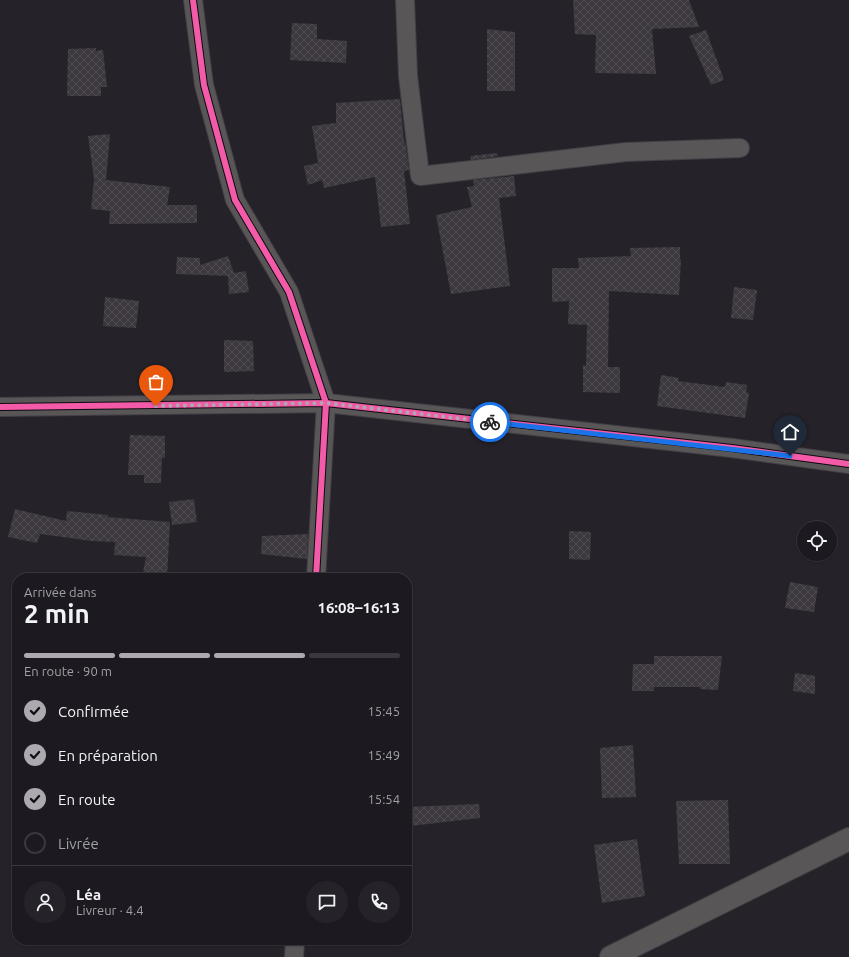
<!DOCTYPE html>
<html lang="fr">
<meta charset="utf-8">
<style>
body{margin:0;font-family:Ubuntu,sans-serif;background:#252329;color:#f1f3f6;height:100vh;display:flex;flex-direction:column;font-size:15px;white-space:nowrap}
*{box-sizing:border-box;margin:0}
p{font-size:13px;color:#a0a1a5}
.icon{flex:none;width:22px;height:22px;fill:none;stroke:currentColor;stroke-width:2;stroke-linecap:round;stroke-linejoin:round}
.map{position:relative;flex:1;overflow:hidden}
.side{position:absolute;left:12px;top:573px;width:400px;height:372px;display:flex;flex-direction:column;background:#1c1a20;border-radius:16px;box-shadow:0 1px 3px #0004,0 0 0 1px #3a383e}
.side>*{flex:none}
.tools{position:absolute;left:797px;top:521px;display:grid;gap:8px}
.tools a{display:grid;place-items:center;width:40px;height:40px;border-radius:50%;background:#1c1a20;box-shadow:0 1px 3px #0004,0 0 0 1px #3a383e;font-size:20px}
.pin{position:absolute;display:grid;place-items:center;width:34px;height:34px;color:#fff;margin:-41px -17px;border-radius:50% 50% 50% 0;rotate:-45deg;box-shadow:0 0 4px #0007}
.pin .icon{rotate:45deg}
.courier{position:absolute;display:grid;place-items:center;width:40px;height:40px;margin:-20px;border:3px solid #1a73e8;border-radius:50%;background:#fff;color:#222;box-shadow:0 1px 5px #0007}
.summary em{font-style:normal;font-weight:700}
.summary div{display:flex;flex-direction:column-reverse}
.summary{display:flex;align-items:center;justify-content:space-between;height:68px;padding:0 12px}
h1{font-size:26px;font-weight:700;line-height:30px}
.bar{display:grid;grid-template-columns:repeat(4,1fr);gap:6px 4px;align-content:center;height:48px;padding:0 12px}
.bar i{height:5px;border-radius:3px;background:#3a383e}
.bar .selected{background:#ada9b1}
.bar p{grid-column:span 4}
.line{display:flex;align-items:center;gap:10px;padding:0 12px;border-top:1px solid #3a383e}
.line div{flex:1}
.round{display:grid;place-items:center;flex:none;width:42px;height:42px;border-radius:21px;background:#252329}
ol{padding:0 12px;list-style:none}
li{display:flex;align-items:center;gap:12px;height:44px}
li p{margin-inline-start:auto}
li .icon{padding:4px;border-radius:50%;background:#ada9b1;color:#111;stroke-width:4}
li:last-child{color:#a0a1a5}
li i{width:22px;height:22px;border:2px solid #3a383e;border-radius:50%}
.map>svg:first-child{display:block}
</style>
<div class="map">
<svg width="849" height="957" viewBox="0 0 849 957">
<defs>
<pattern id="building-cross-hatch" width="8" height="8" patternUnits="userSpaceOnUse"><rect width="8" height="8" fill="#3c383e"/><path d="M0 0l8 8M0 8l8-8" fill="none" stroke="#4f4c51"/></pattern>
</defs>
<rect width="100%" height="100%" fill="#26222a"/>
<g fill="url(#building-cross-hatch)">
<polygon points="573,0 689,0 699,27 652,29 656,74 595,73 596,35 575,34"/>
<polygon points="292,23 317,24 317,39 347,41 346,63 290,60"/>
<polygon points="487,29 515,32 515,91 487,91"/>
<polygon points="706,30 724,80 711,85 689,36"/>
<polygon points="96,48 96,51 103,50 107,87 101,87 101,96 67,96 68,49"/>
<polygon points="400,99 404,142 405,141 409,170 404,171 410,224 381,227 375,177 324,188 322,180 308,185 304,166 318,163 312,126 336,123 336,103"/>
<polygon points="110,134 106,180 170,187 167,205 197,205 197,223 109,224 110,211 91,209 94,179 88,136"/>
<polygon points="497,153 498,156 471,160 470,156"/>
<polygon points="514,176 516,196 499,198 510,286 451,294 436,215 472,207 467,187 474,186 473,180"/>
<polygon points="680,247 680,259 681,259 679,295 609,291 608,367 620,367 620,393 583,392 583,365 586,366 587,325 568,324 569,301 552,302 552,268 579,268 578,258 631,256 630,248"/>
<polygon points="228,256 234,273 246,271 249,292 229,294 228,276 176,274 177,257 200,258 200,265"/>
<polygon points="734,287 757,290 753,320 731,318"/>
<polygon points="105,297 139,301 136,328 103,326"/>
<polygon points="224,340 253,341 254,371 224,372"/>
<polygon points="661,375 679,378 678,381 725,387 726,382 747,385 746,392 749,393 745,418 657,406"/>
<polygon points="130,435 165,436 165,458 162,458 161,483 144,483 144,475 128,475"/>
<polygon points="194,499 197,522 172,525 169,502"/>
<polygon points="15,509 66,521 67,511 108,515 107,517 170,522 167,578 142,578 146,557 114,555 115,542 92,541 40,534 37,543 8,537"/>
<polygon points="569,531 591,532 590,560 569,559"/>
<polygon points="308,534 307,559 261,554 262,536"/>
<polygon points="790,582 818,587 814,612 785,608"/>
<polygon points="654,656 722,656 718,690 700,689 700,687 654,687 654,691 632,691 633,664 654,664"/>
<polygon points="795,673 815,676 815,694 793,691"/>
<polygon points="633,745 636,797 602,798 600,748"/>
<polygon points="728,800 730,864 679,864 676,801"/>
<polygon points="479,804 480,818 410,826 408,807"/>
<polygon points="637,839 645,896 602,903 594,845"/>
</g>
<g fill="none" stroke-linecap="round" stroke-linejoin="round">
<g stroke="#434046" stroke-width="20">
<g id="minor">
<polyline points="193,0 204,85 235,200 289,292 326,403 316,578"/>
<polyline points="405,0 408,76 420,176 626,152 740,148"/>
<polyline points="0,407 326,403 732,448 849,464"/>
<polyline points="294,957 295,940"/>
</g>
</g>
<g stroke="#434046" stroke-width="24">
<polyline id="tertiary" points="611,957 849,839"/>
</g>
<use href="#minor" stroke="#585657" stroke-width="18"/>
<use href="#tertiary" stroke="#585657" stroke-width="22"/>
<g stroke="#0d0a10" stroke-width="8">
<g id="cycleway">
<polyline points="193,0 204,85 235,200 289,292 326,403 316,578"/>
<polyline points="0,407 326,403 732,448 849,464"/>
</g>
</g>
<use href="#cycleway" stroke="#f35aa7" stroke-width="6"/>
</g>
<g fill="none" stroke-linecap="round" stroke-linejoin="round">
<polyline stroke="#ada9b1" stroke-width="4" stroke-dasharray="0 7.2" points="156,406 326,403 490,422"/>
<polyline stroke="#1a73e8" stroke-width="5" points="490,422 790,456"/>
</g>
</svg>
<div class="tools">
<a><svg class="icon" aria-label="locate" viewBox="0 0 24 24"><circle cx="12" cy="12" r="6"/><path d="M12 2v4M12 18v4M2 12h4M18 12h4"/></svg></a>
</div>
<div class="pin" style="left:156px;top:406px;background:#ea580c"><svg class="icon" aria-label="bag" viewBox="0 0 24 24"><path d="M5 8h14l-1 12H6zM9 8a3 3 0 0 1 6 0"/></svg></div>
<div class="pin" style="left:790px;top:456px;background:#1f2937"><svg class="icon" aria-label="home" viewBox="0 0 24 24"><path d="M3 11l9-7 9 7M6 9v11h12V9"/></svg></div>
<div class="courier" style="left:490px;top:422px"><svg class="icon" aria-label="bike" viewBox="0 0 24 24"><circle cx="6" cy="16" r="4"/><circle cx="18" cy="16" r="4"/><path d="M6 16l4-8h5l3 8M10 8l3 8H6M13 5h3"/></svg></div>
<section class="side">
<div class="summary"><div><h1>2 min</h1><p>Arrivée dans</p></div><em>16:08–16:13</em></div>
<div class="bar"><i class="selected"></i><i class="selected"></i><i class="selected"></i><i></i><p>En route · 90 m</p></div>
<ol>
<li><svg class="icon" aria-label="check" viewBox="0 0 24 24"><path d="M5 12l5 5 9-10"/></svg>Confirmée<p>15:45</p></li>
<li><svg class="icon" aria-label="check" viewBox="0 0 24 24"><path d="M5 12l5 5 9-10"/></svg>En préparation<p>15:49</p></li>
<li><svg class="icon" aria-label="check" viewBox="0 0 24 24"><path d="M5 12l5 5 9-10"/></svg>En route<p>15:54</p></li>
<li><i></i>Livrée</li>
</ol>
<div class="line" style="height:72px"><a class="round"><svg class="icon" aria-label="person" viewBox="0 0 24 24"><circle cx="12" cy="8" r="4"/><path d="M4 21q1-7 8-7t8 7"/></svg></a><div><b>Léa</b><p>Livreur · 4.4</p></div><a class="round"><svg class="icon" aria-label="chat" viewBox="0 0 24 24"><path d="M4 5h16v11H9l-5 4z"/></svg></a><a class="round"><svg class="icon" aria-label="phone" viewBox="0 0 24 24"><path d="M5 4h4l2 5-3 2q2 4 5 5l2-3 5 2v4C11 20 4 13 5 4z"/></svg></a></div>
</section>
</div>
